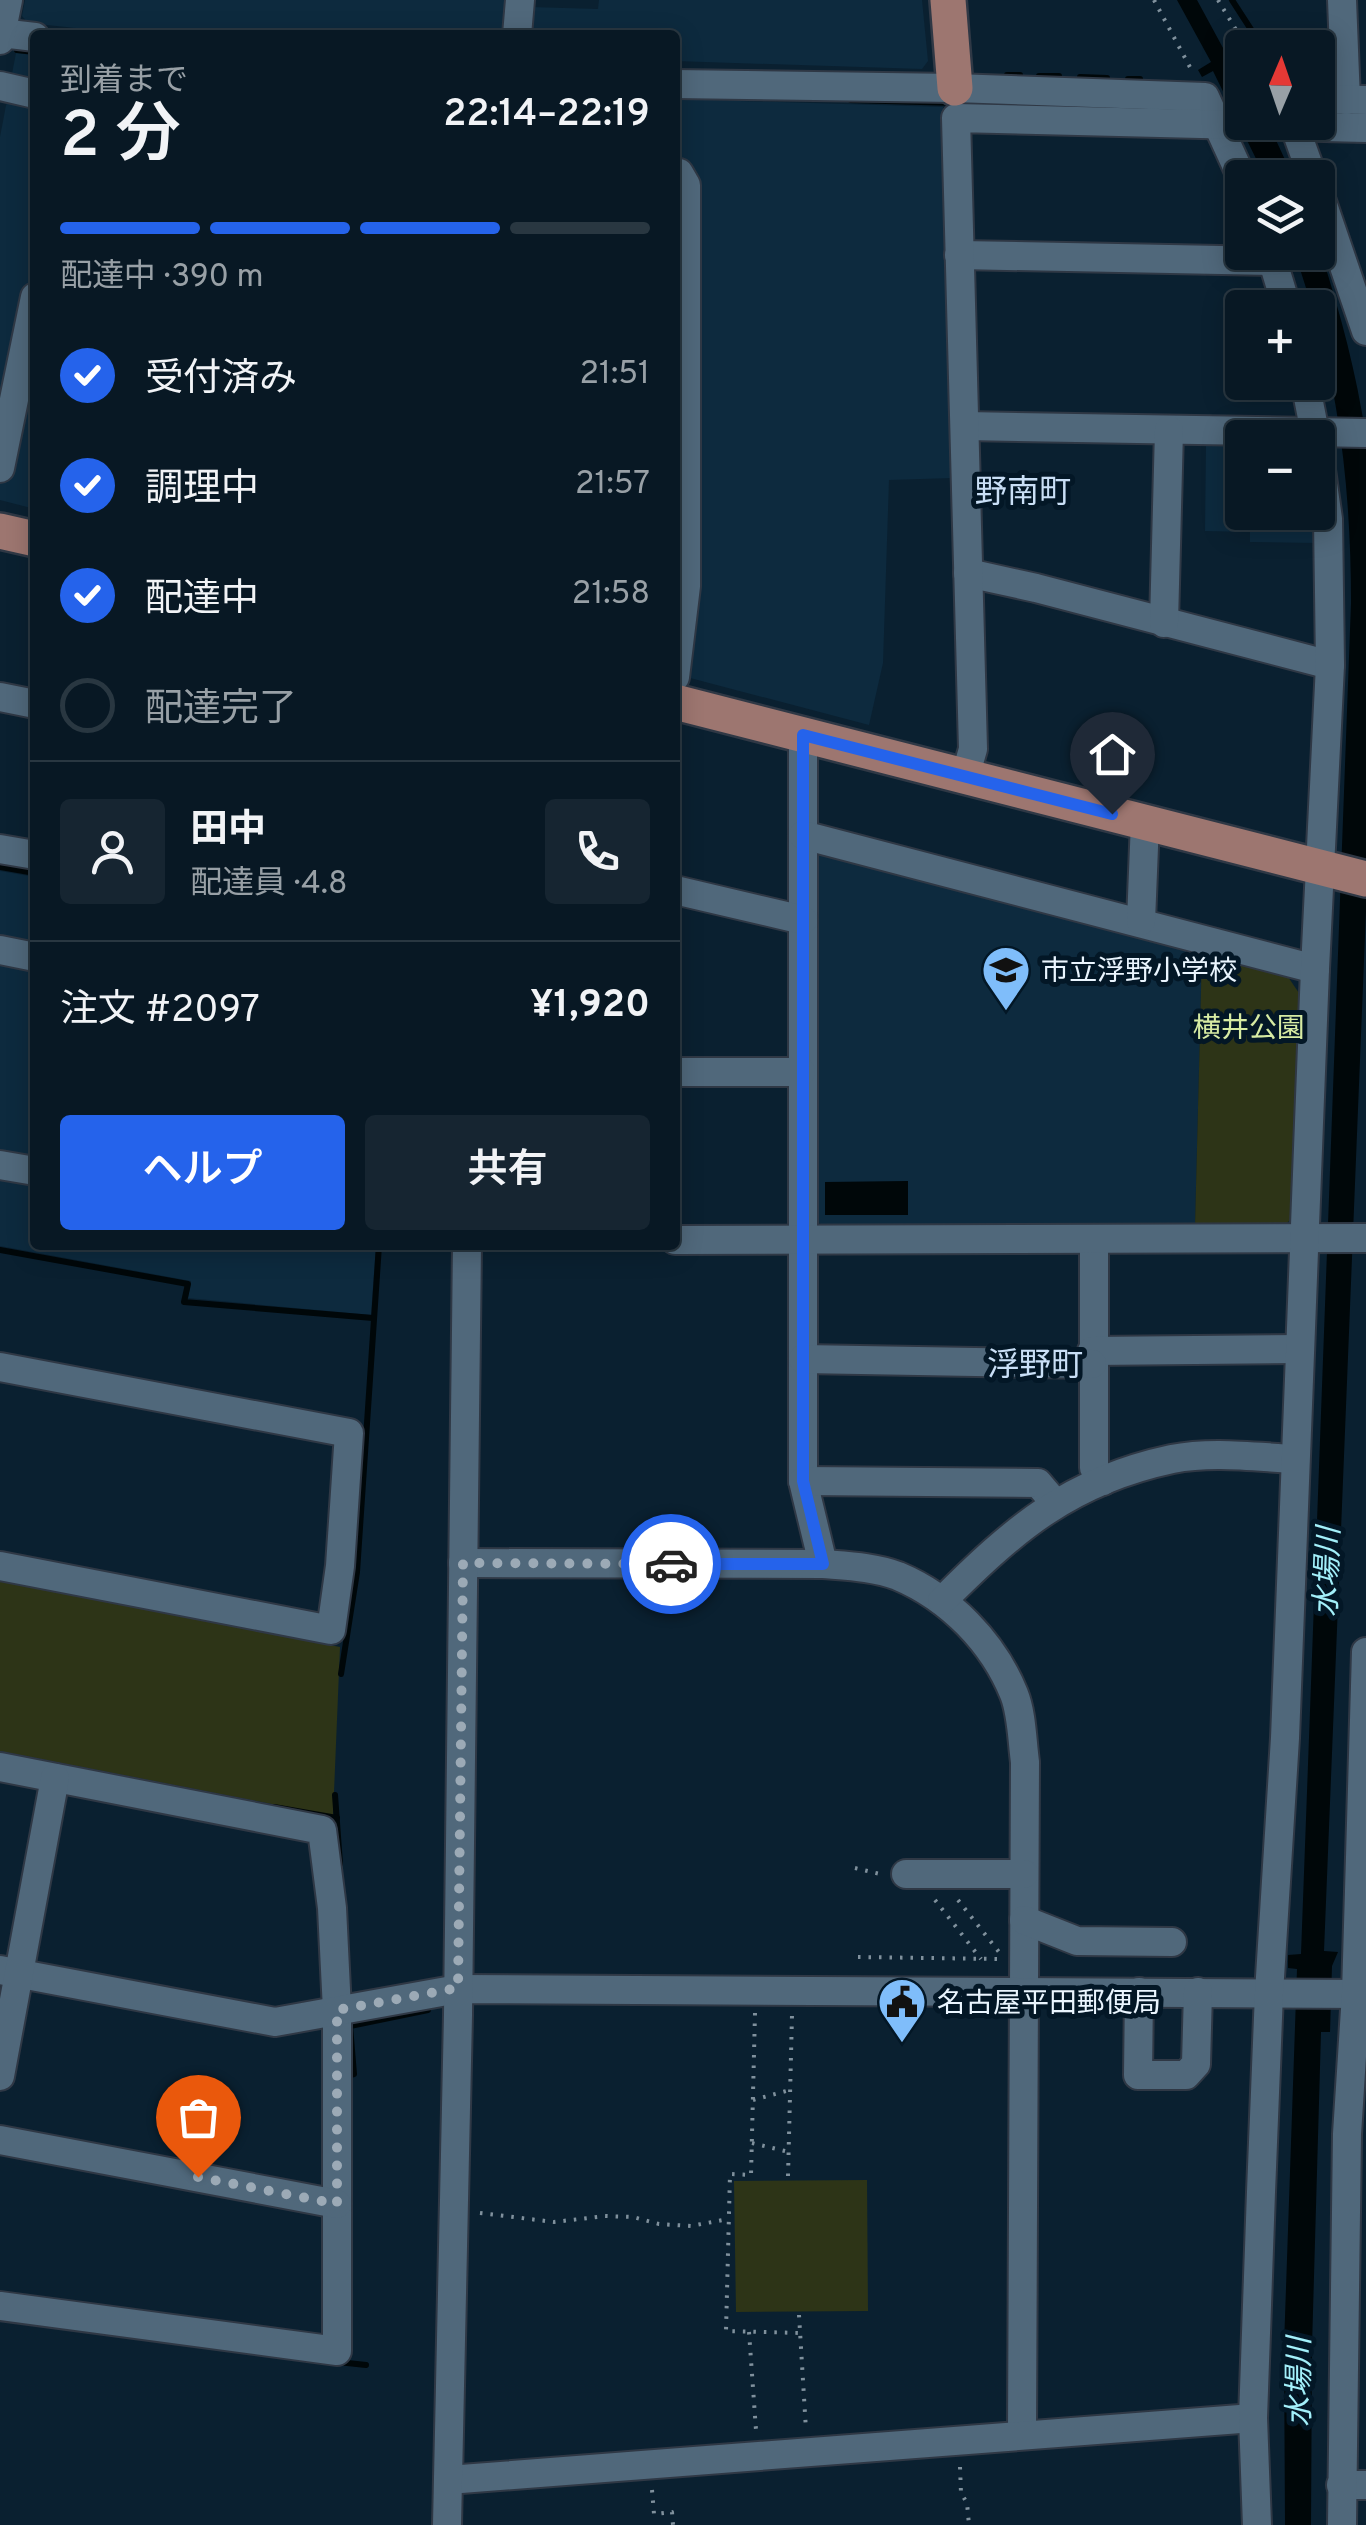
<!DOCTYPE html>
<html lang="ja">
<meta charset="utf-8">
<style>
body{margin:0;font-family:Overpass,"Noto Sans JP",sans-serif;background:#162531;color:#f1f3f6;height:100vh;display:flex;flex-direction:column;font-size:38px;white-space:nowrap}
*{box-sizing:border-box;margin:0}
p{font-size:32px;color:#98a0a6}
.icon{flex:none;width:55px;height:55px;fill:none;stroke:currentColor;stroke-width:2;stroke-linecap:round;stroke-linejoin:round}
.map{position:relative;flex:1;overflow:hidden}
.sheet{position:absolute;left:30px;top:30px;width:650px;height:1220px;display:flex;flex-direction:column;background:#081824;border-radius:10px;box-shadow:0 5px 25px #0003,0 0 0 2px #293741}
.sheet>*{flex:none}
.needle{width:65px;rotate:2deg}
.controls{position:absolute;left:1225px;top:30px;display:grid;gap:20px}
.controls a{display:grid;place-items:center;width:110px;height:110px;border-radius:10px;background:#081824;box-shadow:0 5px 25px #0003,0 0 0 2px #293741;font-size:50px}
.pin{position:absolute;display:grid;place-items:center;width:85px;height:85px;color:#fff;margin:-102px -42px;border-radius:50% 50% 50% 0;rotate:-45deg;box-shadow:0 0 10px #0007}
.pin .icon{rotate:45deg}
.courier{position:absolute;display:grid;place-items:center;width:100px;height:100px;margin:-50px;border:8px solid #2563eb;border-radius:50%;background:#fff;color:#222;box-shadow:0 2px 12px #0007}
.headline em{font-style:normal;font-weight:600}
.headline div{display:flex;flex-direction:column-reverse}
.headline{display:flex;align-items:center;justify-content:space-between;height:170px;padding:0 30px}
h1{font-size:65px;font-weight:600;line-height:75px}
.bar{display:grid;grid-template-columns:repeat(4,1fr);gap:15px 10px;align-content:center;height:120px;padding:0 30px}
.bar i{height:12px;border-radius:8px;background:#293741}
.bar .active{background:#2563eb}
.bar p{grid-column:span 4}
.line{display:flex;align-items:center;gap:25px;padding:0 30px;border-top:2px solid #293741}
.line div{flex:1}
.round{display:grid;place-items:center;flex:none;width:105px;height:105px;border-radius:10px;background:#162531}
ol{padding:0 30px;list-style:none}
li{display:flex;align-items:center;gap:30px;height:110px}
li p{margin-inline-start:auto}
li .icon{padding:10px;border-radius:50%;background:#2563eb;color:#fff;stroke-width:4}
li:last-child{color:#98a0a6}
li i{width:55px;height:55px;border:5px solid #293741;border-radius:50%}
.button{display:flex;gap:20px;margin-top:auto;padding:20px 30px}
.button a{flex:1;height:115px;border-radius:10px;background:#2563eb;color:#fff;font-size:40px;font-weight:600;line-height:115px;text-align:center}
.button a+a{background:#162531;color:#f1f3f6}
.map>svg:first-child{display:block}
</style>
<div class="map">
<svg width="1366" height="2525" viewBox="0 0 1366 2525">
<rect width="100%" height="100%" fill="#0a2030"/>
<g fill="#0d2a3e">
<polygon points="25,0 506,0 502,35 142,35 28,23 22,16"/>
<polygon points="599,0 922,0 928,61 922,69 675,61 675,35 527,35 530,7 598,9"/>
<polygon points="16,53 35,55 35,509 0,500 0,137"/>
<polygon points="675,99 943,107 953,478 889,480 883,663 869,725 675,674"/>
<polygon points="1206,444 1242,445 1242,512 1316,513 1319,543 1250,542 1250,532 1205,531"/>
<polygon points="822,849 1202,951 1195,1226 822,1225 810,1216 811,852"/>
<polygon points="0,871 35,877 35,1245 376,1245 371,1315 188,1298 191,1281 0,1246"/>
</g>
<g fill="#2d3417">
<polygon points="1202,951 1286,974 1299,993 1293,1217 1282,1228 1195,1226"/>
<polygon points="0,1581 340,1647 333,1816 0,1751"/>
<polygon points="867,2180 868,2311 736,2312 734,2181"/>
</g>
<g fill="#000709">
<polygon points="1177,0 1197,0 1242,83 1242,122 1268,123 1293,177 1265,177 1213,71 1202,77 1198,70 1211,62"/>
<path d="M1318,244C1339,308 1356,370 1366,437V911L1324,1951L1338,1952L1332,1966L1330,2032H1321L1312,2346L1311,2525H1285L1284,2346L1297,1969L1288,1968V1955L1301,1954L1351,603C1351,538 1347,472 1336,408C1331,374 1318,342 1318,308L1312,307L1295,253L1318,252Z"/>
<polygon points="908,1181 908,1215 825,1215 825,1182"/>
</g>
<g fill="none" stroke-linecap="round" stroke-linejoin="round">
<g stroke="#000709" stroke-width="6">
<polyline points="1232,0 1263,48"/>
<polyline points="17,50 35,52"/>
<polyline points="1007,75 1020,75"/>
<polyline points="1039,76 1059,76"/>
<polyline points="1080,77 1107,78"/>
<polyline points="1128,79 1140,79"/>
<polyline points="851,100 1161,109"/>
<polyline points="0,867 35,873"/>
<polyline points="0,1250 188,1284 184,1302 373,1318"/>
<polyline points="341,1674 357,1572 379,1245"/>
<polyline points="335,1795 340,1864"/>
<polyline points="274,1807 337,1818"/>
<polyline points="347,2076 354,2074 350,2026 428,2010"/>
<polyline points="338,2362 366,2365"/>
</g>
<g stroke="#2f3845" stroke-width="32">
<g id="minor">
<polyline points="1342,0 1346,100"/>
<polyline points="0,33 35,37"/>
<polyline points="517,35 520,0"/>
<polyline points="0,40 8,0"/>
<polyline points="675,84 955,88 1205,97 1242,178"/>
<polyline points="0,86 35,94"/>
<polyline points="1318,99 1366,100"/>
<polyline points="1293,122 1313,178"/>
<polyline points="675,173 679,173 686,185 686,586 675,677"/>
<polyline points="1318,190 1366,331"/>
<polyline points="1270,252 1287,308"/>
<polyline points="959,255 1273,261"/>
<polyline points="1305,382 1316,438"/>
<polyline points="965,426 1366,433"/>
<polyline points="0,468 35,297"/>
<polyline points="968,573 1036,588 1330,665"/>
<polyline points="1164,623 1169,430"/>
<polyline points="0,697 35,704"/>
<polyline points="803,735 803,1481 823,1564"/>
<polyline points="965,777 973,749 956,118 1366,128"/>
<polyline points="803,835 1315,969"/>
<polyline points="0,849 35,855"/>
<polyline points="675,890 803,920"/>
<polyline points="1141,921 1145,822"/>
<polyline points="0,950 35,957"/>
<polyline points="675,1072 801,1072"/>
<polyline points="0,1165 35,1171"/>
<polyline points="1094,1239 1094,1468 1103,1481"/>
<polyline points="675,1240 1366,1238"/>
<polyline points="1092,1351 1300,1349"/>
<polyline points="803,1359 1092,1364"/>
<polyline points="0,1367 349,1433 340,1566 331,1630 0,1566"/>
<polyline points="803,1481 1038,1483 1055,1503"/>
<path d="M463,1563L823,1564C847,1566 875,1567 898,1576C950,1598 993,1642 1014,1694C1022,1714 1022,1740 1025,1762L1022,2434"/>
<path d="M942,1601C1014,1529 1069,1481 1172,1459C1212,1451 1255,1457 1295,1459"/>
<polyline points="0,1767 322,1830 332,1908 337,2010 337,2351 0,2306"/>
<polyline points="906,1874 1024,1874"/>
<polyline points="1024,1920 1077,1941 1172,1942"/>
<polyline points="0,1970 275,2022 458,1989 1366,1994"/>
<polyline points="1139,1992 1138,2075 1186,2075 1196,2064 1198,1992"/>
<polyline points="0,2076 55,1778"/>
<polyline points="0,2140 337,2204"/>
<polyline points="448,2480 1253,2418"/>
<polyline points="1341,2485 1366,2485"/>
<polyline points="447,2525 458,2015 467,1245"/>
<polyline points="1257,2525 1253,2418 1261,2192 1269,1993 1285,1738 1315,969 1330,665 1328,519 1318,449"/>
<polyline points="1342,2525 1347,2134 1356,1994 1366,1652"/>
</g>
</g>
<g stroke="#2f3845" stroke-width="40">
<g id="major">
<polyline points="948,0 955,88"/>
<polyline points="0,531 35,539"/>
<polyline points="675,702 1366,879"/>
</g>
</g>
<g stroke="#80919d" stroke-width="4" stroke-dasharray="2.5 8" stroke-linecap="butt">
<polyline points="1154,0 1192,71"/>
<polyline points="1218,0 1247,48"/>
<polyline points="855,1868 880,1874"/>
<polyline points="935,1900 981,1959"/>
<polyline points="958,1900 999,1952"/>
<polyline points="858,1957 999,1959"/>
<polyline points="755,2013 751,2175 730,2174 726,2331 800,2333"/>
<polyline points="753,2100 790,2090"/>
<polyline points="752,2143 789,2152"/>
<polyline points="788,2176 792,2015"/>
<polyline points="480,2213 554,2222 605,2216 633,2217 659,2224 691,2226 728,2219"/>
<polyline points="799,2315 806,2430"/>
<polyline points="749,2332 756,2430"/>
<polyline points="960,2467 961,2493 967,2503 969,2525"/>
<polyline points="652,2490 654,2514 672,2512 673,2525"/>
</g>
<use href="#minor" stroke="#50687b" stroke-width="28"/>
<use href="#major" stroke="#9d7670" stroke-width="35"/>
</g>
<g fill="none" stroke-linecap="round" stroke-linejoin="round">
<polyline stroke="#9caab6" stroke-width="10" stroke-dasharray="0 18" points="198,2177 337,2204 337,2010 458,1988 463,1563 671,1564"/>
<polyline stroke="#2563eb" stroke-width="12" points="671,1564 823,1564 803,1481 803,735 1112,814"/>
</g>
<defs>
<g id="school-pin" transform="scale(2.5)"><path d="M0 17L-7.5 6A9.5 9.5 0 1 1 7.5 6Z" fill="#7fbdfa" stroke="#031726"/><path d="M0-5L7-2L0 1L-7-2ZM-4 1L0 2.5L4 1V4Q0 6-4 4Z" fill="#111"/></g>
<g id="civic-pin" transform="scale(2.5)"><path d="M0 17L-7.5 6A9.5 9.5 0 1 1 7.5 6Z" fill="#7fbdfa" stroke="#031726"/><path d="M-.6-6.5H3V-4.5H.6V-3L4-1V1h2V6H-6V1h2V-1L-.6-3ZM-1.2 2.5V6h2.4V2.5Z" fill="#111"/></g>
</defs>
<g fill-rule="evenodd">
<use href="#school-pin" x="1006" y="970"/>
<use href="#civic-pin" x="902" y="2002"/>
</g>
<g text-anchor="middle" stroke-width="10" stroke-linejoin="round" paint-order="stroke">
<g font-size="28" fill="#eaf5fe" stroke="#031726" text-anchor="start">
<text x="1041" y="980">市立浮野小学校</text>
<text x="937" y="2012">名古屋平田郵便局</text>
</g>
<g font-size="28" fill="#d7eba3" stroke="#031726">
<text x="1249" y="1037">横井公園</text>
</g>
<g font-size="30" font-style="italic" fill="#a3f0fa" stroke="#031726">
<text transform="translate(1327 1572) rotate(-88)" y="10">水場川</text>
<text transform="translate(1299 2382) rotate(-90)" y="10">水場川</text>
</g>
<g font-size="32" fill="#c9dff6" stroke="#031726">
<text x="1023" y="502">野南町</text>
<text x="1035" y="1375">浮野町</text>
</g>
</g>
</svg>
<div class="controls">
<a><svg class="needle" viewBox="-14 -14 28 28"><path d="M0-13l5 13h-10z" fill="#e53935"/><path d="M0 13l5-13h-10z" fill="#98a0a6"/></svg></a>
<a><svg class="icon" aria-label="layers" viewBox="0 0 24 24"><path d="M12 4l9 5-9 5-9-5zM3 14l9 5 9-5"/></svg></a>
<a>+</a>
<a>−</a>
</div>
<div class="pin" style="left:198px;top:2177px;background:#ea580c"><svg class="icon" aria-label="bag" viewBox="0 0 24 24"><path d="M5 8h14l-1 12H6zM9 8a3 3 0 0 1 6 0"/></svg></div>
<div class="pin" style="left:1112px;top:814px;background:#1f2937"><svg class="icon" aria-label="home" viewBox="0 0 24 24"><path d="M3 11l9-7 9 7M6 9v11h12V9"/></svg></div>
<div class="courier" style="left:671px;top:1564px"><svg class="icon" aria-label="car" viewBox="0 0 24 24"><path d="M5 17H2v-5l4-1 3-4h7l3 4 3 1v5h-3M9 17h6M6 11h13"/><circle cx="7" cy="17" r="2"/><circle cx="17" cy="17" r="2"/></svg></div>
<section class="sheet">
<div class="headline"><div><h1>2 分</h1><p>到着まで</p></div><em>22:14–22:19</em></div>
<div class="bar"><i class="active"></i><i class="active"></i><i class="active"></i><i></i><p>配達中 · 390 m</p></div>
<ol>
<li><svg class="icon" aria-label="check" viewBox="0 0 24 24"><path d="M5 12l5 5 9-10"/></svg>受付済み<p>21:51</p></li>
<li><svg class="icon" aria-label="check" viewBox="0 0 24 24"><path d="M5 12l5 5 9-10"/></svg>調理中<p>21:57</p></li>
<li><svg class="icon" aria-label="check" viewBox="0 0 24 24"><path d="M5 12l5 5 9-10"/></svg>配達中<p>21:58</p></li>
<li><i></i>配達完了</li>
</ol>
<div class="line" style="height:180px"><a class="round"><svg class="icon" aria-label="person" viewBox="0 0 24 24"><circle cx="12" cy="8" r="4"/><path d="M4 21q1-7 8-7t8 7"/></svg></a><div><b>田中</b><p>配達員 · 4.8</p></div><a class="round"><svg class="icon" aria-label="phone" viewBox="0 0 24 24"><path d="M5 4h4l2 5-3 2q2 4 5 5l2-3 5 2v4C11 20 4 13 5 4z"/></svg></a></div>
<div class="line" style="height:130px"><div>注文 #2097</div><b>¥1,920</b></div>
<div class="button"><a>ヘルプ</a><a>共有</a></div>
</section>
</div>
